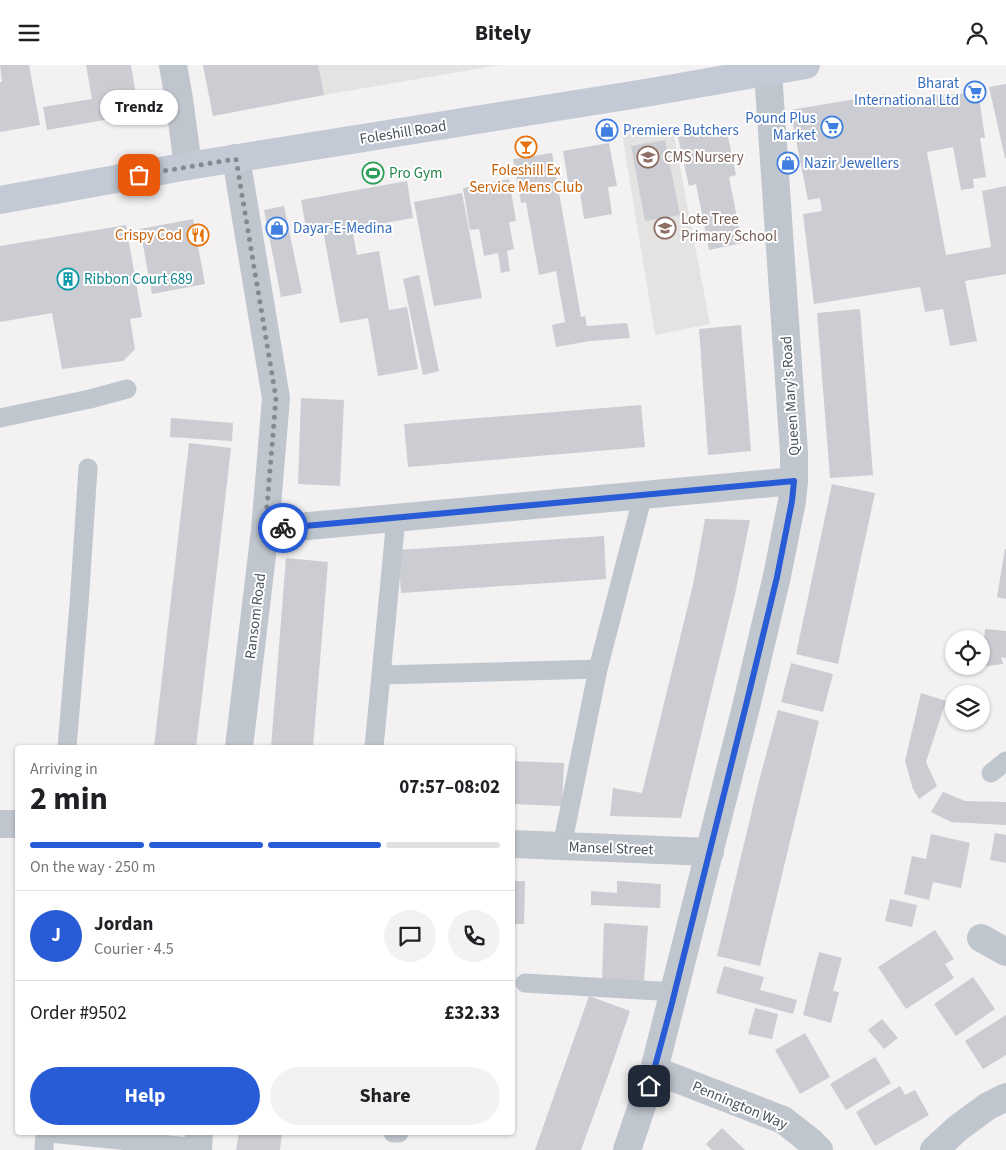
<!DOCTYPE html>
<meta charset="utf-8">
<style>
body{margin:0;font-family:"Source Sans 3",sans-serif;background:#f2f2f2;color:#202124;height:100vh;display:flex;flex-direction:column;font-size:19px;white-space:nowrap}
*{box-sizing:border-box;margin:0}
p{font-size:16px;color:#757577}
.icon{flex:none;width:28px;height:28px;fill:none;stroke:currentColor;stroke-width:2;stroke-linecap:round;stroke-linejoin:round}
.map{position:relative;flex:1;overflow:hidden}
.panel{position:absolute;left:15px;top:680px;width:500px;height:390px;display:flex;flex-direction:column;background:#fff;border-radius:5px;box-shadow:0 1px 4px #0004}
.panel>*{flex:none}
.buttons{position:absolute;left:945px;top:565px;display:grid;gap:10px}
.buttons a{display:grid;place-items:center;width:45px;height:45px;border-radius:50%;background:#fff;box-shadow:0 1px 4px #0004;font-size:25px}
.pin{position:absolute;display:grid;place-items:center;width:42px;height:42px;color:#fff;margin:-21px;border-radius:10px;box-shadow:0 2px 8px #0006}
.courier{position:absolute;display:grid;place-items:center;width:50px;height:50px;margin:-25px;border:4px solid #285bd6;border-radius:50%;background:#fff;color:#222;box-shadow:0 1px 6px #0007}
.bubble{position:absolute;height:35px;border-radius:18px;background:#fff;box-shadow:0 1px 4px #0004;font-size:16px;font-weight:700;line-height:35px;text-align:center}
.head em{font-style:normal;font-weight:700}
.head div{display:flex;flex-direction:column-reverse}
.head{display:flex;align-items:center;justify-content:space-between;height:85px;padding:0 15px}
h1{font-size:32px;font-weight:700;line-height:38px}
.bar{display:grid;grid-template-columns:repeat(4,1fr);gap:8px 5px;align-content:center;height:60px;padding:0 15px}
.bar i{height:6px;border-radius:4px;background:#e0e0e0}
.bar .active{background:#285bd6}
.bar p{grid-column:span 4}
.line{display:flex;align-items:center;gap:12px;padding:0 15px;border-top:1px solid #e0e0e0}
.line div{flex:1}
.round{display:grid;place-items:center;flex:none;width:52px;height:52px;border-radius:26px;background:#f2f2f2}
.cta{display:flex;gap:10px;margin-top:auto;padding:10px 15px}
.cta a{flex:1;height:58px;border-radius:30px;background:#285bd6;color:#fff;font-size:20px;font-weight:700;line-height:58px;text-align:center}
.cta a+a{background:#f2f2f2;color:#202124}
header{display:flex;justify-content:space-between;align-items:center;height:65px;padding:0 15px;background:#fff;font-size:22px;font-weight:700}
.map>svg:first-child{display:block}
</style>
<header><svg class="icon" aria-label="menu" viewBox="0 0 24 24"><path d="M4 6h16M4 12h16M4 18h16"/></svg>Bitely<svg class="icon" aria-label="person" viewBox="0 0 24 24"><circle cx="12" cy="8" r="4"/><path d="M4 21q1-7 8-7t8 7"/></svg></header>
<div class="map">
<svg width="1006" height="1085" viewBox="0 0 1006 1085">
<rect width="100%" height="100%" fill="#f3f1f1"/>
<g fill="#e4e3e2">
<polygon points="203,0 499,0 324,30 213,51"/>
<polygon points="672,60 710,259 655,270 622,68"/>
</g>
<g fill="#cbcdd3">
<polygon points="0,0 29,0 40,60 0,67 0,17 2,17"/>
<polygon points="86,0 131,0 139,49 47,65 43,42 92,34"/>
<polygon points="203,0 318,0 324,30 213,51"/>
<polygon points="1006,19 1006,93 1005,93 989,22"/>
<polygon points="978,26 985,73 980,73 986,112 973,114 974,123 961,125 953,82 927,87 946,190 991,182 982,126 1006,121 1006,209 965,216 977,276 950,281 943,244 925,247 920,222 814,239 803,149 822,146 820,133 808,135 790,45 886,29 886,39 936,30 959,29"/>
<polygon points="726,62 736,110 729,112 742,178 709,185 696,119 689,121 678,72"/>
<polygon points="665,75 680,150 645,156 631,81"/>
<polygon points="609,78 617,121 608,122 612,149 584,154 580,127 570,128 563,86"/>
<polygon points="552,88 581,252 585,251 587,261 627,258 630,273 590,276 556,282 552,260 565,257 556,206 539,210 526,137 521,138 513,94"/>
<polygon points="509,114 516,156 509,157 514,184 507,186 510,206 501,208 498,188 484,191 479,164 470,165 463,123"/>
<polygon points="407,116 413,153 352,164 357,190 379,186 389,245 407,242 418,304 378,311 368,253 340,258 323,165 307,168 301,135"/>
<polygon points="462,128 482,233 434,241 414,137"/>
<polygon points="284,141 302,228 281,232 264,145"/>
<polygon points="193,154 205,219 152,229 140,164"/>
<polygon points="126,160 142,252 130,254 135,284 123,296 62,304 52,248 0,257 0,181"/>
<polygon points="419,210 439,306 423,310 403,214"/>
<polygon points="860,244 873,410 830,413 817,248"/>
<polygon points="741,260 751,386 708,390 699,264"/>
<polygon points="301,333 344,335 340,421 298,419"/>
<polygon points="641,340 645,382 408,402 404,359"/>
<polygon points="171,353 233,358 232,376 170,372"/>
<polygon points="189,378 231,383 219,487 196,682 154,682"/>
<polygon points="832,419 875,428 838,599 796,589"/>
<polygon points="705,454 750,455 735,529 681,753 610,751 613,723 642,728 693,520"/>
<polygon points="604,471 606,514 401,528 398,485"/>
<polygon points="1005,484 1006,484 1006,534 997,532"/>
<polygon points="286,493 328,497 313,682 271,682"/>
<polygon points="985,564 1006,566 1006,593 1001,592 1003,599 982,602"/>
<polygon points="791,598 833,609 823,647 781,637"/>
<polygon points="921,628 946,636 926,697 937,721 919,734 913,724 905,696"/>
<polygon points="778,645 819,656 760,901 717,891 759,716"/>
<polygon points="512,696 564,698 562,741 512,739"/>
<polygon points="943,727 965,736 1006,737 1006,760 951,757 931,747"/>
<polygon points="995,768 1006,770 1006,798 990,795"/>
<polygon points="931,769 970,778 961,823 933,817 929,835 904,829 912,791 926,794"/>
<polygon points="512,816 525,816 524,859 512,859"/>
<polygon points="617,816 661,819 660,843 591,840 591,826 617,828"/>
<polygon points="890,834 917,840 912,862 885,856"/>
<polygon points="604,858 648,861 644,916 602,914"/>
<polygon points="935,865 954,894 945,899 954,913 906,944 878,902"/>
<polygon points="819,887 842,893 833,926 839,927 831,958 803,950"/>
<polygon points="724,901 764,912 760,925 797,935 793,949 716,928"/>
<polygon points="973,912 995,944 956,971 934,939"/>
<polygon points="589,931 630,946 609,1008 581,1085 535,1085"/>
<polygon points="755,943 778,949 772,974 748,969"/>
<polygon points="1006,950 1006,990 983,1004 965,976"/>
<polygon points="882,954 898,973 884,984 868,965"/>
<polygon points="805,968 830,1012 800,1029 775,985"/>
<polygon points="875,992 891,1018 846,1045 830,1019"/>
<polygon points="900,1021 905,1030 915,1025 929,1050 875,1081 856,1047"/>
<polygon points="722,1063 745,1085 712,1085 706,1079"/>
<polygon points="239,1068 282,1068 280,1085 236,1085"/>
</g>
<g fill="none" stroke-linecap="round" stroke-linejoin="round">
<g stroke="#c0c6ce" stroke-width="19">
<polyline points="0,353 90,334 127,324"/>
<polyline points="396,453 381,610 598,604"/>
<polyline points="67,682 79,540 88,403"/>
<polyline points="374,682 381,610"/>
<polyline points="991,708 1006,696"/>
<polyline points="562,781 598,604 643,430"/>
<polyline points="525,918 675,927"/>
<polyline points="50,1068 198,1083"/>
<polyline points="393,1068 399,1068"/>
<polyline points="44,1085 45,1068"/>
</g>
<g stroke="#c0c6ce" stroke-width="28">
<polyline points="173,0 179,34 188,101"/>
<polyline points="236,93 276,333 265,465 239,682"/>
<polyline points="265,465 794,416"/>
<polyline points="0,759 18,759"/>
<polyline points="512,779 710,787"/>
<polyline points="981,873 1006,887"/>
<polyline points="654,1005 783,1055 810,1076 819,1085"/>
<polyline points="198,1085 199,1068"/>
<polyline points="627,1085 654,1005 746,642 777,511 792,436 794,416 794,388 768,7"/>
<polyline points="934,1085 958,1063 988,1041 1006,1032"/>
</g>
<polyline stroke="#c3cad6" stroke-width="28" points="0,135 188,101 651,27 806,0"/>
</g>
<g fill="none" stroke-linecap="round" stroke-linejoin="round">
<polyline stroke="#858991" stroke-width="5" stroke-dasharray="0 9" points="139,110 236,94 276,333 265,465 283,463"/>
<polyline stroke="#285bd6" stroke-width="6" points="283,463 794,416 792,436 777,512 750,624 671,942 654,1005 649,1021"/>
</g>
<defs>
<g id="supermarket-ring" transform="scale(1.125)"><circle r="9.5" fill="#fff" stroke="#3f7fe0" stroke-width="1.5"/><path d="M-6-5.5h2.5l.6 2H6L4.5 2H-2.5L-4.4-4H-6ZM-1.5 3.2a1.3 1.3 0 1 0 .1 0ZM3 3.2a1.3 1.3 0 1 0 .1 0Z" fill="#3f7fe0"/></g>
<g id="shop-ring" transform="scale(1.125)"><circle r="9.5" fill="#fff" stroke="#3f7fe0" stroke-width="1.5"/><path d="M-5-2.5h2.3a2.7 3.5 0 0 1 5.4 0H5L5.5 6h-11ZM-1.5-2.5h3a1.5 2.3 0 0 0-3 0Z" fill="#3f7fe0"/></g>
<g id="bar-ring" transform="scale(1.125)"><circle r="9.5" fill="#fff" stroke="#e8710a" stroke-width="1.5"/><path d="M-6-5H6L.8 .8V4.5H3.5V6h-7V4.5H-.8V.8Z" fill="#e8710a"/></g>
<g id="school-ring" transform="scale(1.125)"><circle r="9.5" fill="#fff" stroke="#8d6e63" stroke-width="1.5"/><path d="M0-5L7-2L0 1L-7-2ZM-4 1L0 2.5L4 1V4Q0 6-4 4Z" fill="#8d6e63"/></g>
<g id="stadium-ring" transform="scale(1.125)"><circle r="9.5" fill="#fff" stroke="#2e9e5b" stroke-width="1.5"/><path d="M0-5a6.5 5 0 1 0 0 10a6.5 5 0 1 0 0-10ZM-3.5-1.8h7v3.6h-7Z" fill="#2e9e5b"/></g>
<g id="restaurant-ring" transform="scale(1.125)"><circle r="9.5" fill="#fff" stroke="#e8710a" stroke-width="1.5"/><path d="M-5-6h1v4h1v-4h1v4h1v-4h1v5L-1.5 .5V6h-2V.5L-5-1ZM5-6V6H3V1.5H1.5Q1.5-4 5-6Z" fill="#e8710a"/></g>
<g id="building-ring" transform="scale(1.125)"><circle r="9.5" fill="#fff" stroke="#0f9aa8" stroke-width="1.5"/><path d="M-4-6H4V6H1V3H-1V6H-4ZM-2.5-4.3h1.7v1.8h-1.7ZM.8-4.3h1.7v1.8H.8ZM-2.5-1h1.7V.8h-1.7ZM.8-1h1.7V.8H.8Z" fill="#0f9aa8"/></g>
</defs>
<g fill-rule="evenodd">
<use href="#supermarket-ring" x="975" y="27"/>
<use href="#supermarket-ring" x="832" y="62"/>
<use href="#shop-ring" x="607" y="65"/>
<use href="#bar-ring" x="526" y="82"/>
<use href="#school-ring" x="648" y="92"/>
<use href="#shop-ring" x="788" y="98"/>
<use href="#stadium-ring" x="373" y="108"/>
<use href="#shop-ring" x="277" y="163"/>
<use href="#school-ring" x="665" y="163"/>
<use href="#restaurant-ring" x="198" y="170"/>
<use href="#building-ring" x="68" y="214"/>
</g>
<g text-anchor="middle" stroke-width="4" stroke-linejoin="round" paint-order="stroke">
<g font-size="15" fill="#366cbe" stroke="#fff" text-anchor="start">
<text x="959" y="23" text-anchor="end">Bharat<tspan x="959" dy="17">International Ltd</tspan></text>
<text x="816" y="58" text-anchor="end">Pound Plus<tspan x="816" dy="17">Market</tspan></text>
<text x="623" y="70">Premiere Butchers</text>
<text x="804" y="103">Nazir Jewellers</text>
<text x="293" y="168">Dayar-E-Medina</text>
</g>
<g font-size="15" fill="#4a515d" stroke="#fff">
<text transform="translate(403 67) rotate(-9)" y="5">Foleshill Road</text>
<text transform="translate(790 331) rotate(-94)" y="5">Queen Mary's Road</text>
<text transform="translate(255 551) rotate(-83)" y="5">Ransom Road</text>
<text transform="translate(611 783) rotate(2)" y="5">Mansel Street</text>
<text transform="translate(740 1040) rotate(23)" y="5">Pennington Way</text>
</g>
<g font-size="15" fill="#785e54" stroke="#fff" text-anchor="start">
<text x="664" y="97">CMS Nursery</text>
<text x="681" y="159">Lote Tree<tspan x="681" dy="17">Primary School</tspan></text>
</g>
<g font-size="15" fill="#c56008" stroke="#fff">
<text x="526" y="110">Foleshill Ex<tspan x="526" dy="17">Service Mens Club</tspan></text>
<text x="182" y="175" text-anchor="end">Crispy Cod</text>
</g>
<g font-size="15" fill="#27864d" stroke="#fff" text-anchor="start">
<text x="389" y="113">Pro Gym</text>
</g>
<g font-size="15" fill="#0d838f" stroke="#fff" text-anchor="start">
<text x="84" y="219">Ribbon Court 689</text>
</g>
</g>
</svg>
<div class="buttons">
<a><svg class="icon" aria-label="locate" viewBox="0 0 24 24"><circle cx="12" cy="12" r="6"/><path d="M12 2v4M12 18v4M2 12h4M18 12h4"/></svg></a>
<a><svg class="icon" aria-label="layers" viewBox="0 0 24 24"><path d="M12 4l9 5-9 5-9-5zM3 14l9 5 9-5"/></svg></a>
</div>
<div class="pin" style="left:139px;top:110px;background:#ea580c"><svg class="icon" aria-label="bag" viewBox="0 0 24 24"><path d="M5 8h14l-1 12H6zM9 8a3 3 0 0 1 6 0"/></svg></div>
<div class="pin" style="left:649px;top:1021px;background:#1f2937"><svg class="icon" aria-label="home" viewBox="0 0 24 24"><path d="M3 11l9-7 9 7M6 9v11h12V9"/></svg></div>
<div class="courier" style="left:283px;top:463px"><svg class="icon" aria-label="bike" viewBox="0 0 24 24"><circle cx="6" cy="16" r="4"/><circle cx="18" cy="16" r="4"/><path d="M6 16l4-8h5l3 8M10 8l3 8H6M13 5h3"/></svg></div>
<div class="bubble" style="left:100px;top:25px;width:78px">Trendz</div>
<section class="panel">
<div class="head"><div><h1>2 min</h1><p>Arriving in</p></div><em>07:57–08:02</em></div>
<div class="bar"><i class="active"></i><i class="active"></i><i class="active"></i><i></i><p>On the way · 250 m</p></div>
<div class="line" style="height:90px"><b class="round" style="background:#285bd6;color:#fff">J</b><div><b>Jordan</b><p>Courier · 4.5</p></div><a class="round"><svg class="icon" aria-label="chat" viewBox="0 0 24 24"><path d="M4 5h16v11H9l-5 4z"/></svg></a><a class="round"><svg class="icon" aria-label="phone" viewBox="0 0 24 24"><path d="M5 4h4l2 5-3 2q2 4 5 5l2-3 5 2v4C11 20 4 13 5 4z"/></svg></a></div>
<div class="line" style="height:65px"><div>Order #9502</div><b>£32.33</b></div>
<div class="cta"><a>Help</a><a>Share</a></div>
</section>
</div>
